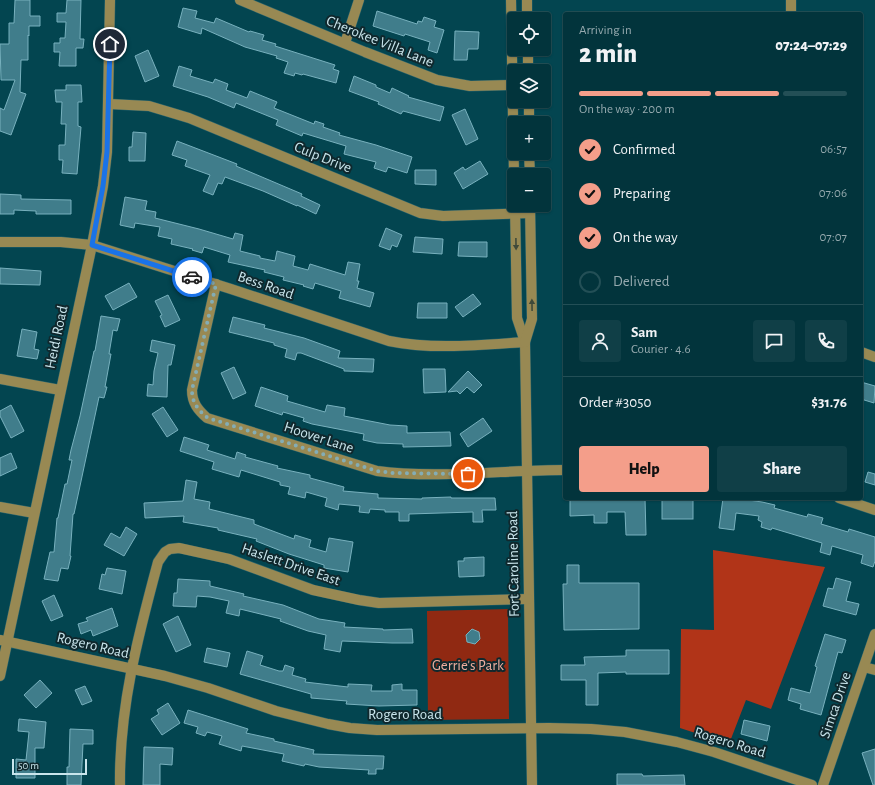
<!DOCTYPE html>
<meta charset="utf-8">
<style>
body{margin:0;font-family:"Alegreya Sans",sans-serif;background:#103f47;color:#f1f3f6;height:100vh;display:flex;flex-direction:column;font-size:15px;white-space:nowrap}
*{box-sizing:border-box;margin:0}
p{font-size:13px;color:#96aaaf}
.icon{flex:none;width:22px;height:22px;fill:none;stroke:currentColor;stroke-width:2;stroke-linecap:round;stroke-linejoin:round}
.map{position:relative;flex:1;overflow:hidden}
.side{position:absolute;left:563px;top:12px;width:300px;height:488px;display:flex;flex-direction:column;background:#02343c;border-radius:4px;box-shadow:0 1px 3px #0004,0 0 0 1px #234f56}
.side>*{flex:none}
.tools{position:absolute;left:507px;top:12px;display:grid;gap:8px}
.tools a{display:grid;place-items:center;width:44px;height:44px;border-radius:4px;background:#02343c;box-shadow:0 1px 3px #0004,0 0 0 1px #234f56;font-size:20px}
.scale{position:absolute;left:12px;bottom:10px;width:75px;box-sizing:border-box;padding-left:4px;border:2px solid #c9e5ec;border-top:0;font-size:11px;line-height:14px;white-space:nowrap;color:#c9e5ec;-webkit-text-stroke:3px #10282d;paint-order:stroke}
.pin{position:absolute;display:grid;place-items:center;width:34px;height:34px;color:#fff;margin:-17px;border:2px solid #fff;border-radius:50%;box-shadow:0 1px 4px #0007}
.courier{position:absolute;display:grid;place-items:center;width:40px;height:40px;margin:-20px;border:3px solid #1a73e8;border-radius:50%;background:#fff;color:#222;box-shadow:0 1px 5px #0007}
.overview em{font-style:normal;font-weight:800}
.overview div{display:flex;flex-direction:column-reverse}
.overview{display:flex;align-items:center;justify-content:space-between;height:68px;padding:0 16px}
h1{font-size:26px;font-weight:800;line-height:30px}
.bar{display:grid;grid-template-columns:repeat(4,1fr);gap:6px 4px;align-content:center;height:48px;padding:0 16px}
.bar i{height:5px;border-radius:3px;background:#234f56}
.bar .on{background:#f49e8a}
.bar p{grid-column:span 4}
.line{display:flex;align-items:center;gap:10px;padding:0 16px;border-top:1px solid #234f56}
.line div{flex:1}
.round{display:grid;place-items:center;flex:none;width:42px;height:42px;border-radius:4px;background:#103f47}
ol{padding:0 16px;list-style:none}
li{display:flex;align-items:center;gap:12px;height:44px}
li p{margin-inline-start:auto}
li .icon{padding:4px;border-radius:50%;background:#f49e8a;color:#111;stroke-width:4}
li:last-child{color:#96aaaf}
li i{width:22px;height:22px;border:2px solid #234f56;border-radius:50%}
.primary-button{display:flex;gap:8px;margin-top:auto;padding:8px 16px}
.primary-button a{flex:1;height:46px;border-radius:4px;background:#f49e8a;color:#111;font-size:16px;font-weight:800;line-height:46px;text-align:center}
.primary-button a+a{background:#103f47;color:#f1f3f6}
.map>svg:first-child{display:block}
</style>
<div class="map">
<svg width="875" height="785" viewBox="0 0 875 785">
<rect width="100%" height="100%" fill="#034550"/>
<polygon fill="#902912" points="508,609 509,719 428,720 427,611"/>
<polygon fill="#b13418" points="713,550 825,567 771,709 746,700 729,744 680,728 681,629 714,630"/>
<g fill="#407d8b" stroke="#78b1be">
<polygon points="15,0 30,0 30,16 40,16 40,26 29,26 29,36 28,35 28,60 21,60 20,92 26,94 11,135 0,131 0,108 4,110 15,80 1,80 0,44 9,44 9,23 14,23"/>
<polygon points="67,0 81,0 80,39 84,39 83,48 76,48 76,66 59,66 60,52 54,52 54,43 60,43 60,38 65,38 66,22 57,22 57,13 66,13"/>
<polygon points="183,8 197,11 195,18 214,23 216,18 249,32 250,31 264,35 262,40 276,44 275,46 335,65 333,69 339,71 336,83 303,74 302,75 295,73 294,76 284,73 288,62 276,58 277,56 245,47 202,28 201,34 178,27"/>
<polygon points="377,11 417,24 418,21 422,22 424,17 436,21 434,27 444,30 437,53 428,50 430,42 405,34 404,36 373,26"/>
<polygon points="455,31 479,32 478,49 468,49 467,60 454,60"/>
<polygon points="148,50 159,76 145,82 135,56"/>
<polygon points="179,66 192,70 190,76 213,83 215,79 228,84 226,90 247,98 250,91 277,102 274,108 314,124 315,121 324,124 323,127 340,133 339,135 376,145 412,157 407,173 388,167 386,172 374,168 376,162 344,154 346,146 303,133 302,136 276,125 278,120 236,103 234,108 208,97 173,86"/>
<polygon points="354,76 376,85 376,87 390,93 392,88 409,96 408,97 444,107 440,121 403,111 401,114 378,104 379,102 349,91"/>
<polygon points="66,85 81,85 82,102 78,102 78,126 81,127 77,174 62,173 63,160 59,160 59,145 65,145 66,124 61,124 62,102 56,102 55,90 66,90"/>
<polygon points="465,109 478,139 466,145 452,115"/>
<polygon points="133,132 146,133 145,161 129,161 129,147 132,147"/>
<polygon points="177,141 237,164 236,166 302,194 301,196 320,205 316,214 297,205 297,206 263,191 225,177 222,184 218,183 213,195 203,191 210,175 185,166 187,160 172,155"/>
<polygon points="480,161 488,174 463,189 454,173 463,167 465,170"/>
<polygon points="415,170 436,170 436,185 415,184"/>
<polygon points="0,194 21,195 21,199 71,200 71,214 36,214 36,211 14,210 14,214 0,214"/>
<polygon points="125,197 147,201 145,210 156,212 155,218 199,229 233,239 235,233 243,235 240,251 260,256 260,258 275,261 277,251 295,256 293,266 308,270 310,264 345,275 348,262 360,264 357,281 359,281 357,288 374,293 370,307 339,298 341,291 315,283 313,289 303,286 304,285 283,280 284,277 264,272 265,270 228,262 230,255 204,247 202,253 192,250 193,249 171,244 172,239 158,236 160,227 135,223 134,228 120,225"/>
<polygon points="386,228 402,235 397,247 392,245 390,250 379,246"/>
<polygon points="415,237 443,239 442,254 413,252"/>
<polygon points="459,242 487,242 487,257 458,256"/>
<polygon points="0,268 41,271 40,285 0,284"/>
<polygon points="129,283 137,297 113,310 105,296"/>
<polygon points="473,294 481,304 463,317 455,307"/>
<polygon points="168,295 180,320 165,327 160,316 162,315 155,301"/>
<polygon points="418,303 447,303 447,318 417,318"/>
<polygon points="101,316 120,319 117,331 113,330 109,354 111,354 105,387 107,387 104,398 99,397 74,514 73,514 70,556 71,556 68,569 61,568 58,581 44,579 50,552 54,552 57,518 58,518 65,484 67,484 72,460 69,460 71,450 80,416 94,351 95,351"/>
<polygon points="233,317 265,325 264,328 304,338 340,351 338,358 374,359 373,372 344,371 344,369 301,353 297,353 295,360 285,357 287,349 274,345 274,343 229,332"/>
<polygon points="22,329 37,332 34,349 39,350 37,359 17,356"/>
<polygon points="152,340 175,345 171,365 168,365 167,397 147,396 148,384 153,385 154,371 158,353 150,351"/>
<polygon points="234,367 246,393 233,399 221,373"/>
<polygon points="423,369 445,369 446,392 424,393"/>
<polygon points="468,371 482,385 474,393 467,387 460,394 457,391 448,392"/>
<polygon points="861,382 875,386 874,403 861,399"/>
<polygon points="261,387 288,396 287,401 325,412 327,405 345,408 344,416 390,425 407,426 407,433 450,432 451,446 403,447 403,444 377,443 363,440 364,434 312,424 303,421 304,418 283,412 282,415 255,406"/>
<polygon points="11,405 24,431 11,438 0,416 0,411"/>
<polygon points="163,407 178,430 167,437 152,414"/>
<polygon points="483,418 492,431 468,447 460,434"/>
<polygon points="184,437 209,445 207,450 235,459 237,452 246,455 245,457 278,466 277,468 310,475 310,478 344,487 343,491 378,494 378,498 422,499 422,498 451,497 451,498 495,498 496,510 482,510 483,522 473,522 473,512 409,514 409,521 399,521 399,512 385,512 385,510 370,509 369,513 359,512 360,506 339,504 338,510 325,506 327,498 306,492 305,498 288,494 290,487 280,485 280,482 241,470 239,477 212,469 214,462 180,451"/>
<polygon points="11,453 17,468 0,476 0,458"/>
<polygon points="868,472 875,474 875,485 865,482"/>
<polygon points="186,480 197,482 194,499 210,502 209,509 254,520 254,524 294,539 295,535 311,540 309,547 326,552 329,538 353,542 348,572 324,568 324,565 289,554 256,541 257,539 218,530 218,528 183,522 184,516 145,518 144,503 183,501"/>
<polygon points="570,498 645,498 646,535 626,535 625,512 607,512 607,523 594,523 594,515 570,516"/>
<rect x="662" y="498" width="31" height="21"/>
<polygon points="723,498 735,498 762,502 775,505 774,508 807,517 808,514 823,518 821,524 848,532 849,529 875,537 875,561 873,567 861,563 863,555 832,546 830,555 820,552 822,543 772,528 771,530 761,527 762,522 758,520 759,516 736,513 734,530 719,528"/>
<polygon points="126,527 137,534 124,556 104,545 111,533 120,538"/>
<polygon points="484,557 484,576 459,577 458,561 464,561 464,558"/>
<polygon points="567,565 579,565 579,583 639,583 639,629 564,630 563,584 567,584"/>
<polygon points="107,568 126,571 122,594 99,589 102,574 105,575"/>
<polygon points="836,578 851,582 846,601 859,604 856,615 823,606 828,588 833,589"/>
<polygon points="178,579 210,581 210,586 244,594 243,596 283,605 319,619 345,623 344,627 383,629 383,630 412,629 413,643 392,643 342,641 340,652 324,649 326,635 308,631 280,621 281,619 240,609 239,616 226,613 229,601 210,597 197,596 196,607 173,606 174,593 177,593"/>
<polygon points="54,595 63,616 51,621 42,601"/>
<polygon points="112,608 118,626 93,636 91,630 81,634 78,624 88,621 86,618"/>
<polygon points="178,616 191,645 176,652 163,624"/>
<polygon points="472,629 479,632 480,639 475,644 467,642 466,635"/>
<polygon points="825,634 846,640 842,653 838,652 821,715 800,709 801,704 788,700 791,688 810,693 817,667 815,666"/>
<polygon points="207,648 230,653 227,667 204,662"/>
<polygon points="626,650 669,650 669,674 626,674 626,672 598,673 598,705 586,705 586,680 561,680 561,665 585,665 584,657 626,656"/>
<polygon points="247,651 263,656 260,665 279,671 283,671 285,665 294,668 292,675 306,679 305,682 348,687 348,684 372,685 371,691 392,691 392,685 402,684 402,690 417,690 417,705 379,706 346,704 347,701 311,698 311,694 240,674"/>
<polygon points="40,680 52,693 36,708 24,695"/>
<polygon points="85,686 92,701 82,705 75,690"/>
<polygon points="168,703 180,723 162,735 151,719 159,714 157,710"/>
<polygon points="188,710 248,729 246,733 274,739 274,741 314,750 313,754 384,756 383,769 376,769 376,774 368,774 369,770 319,767 305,764 304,766 282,761 284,754 242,746 241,751 219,744 222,736 207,732 205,736 196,733 198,727 184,723"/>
<polygon points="19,719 46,722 44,748 35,748 35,778 16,778 16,759 26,760 29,732 18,731"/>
<polygon points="744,720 770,726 767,741 741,734"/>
<polygon points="70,729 93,730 93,744 83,744 81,785 67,785 67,767 69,767"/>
<polygon points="144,747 173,748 172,765 160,764 160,785 143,785"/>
<polygon points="875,749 875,785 873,785 862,753"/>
<polygon points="617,774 642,774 643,776 684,775 685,785 617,785"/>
</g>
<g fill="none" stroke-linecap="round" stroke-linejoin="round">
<g stroke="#27626c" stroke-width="11">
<g id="minor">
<polyline points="240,0 365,52 437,80 470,86 514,85"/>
<polyline points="511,0 514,175"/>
<polyline points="527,0 527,19"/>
<polyline points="791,0 791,14"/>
<polyline points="345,43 359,0"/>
<polyline points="528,49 528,71"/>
<polyline points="529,101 529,123"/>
<polyline points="109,104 149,106 189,118 420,213 443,216 530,213"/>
<polyline points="529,153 530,175"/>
<polyline points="515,205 517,318 525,342 532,785"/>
<path d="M0,242H61L92,245L231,289L389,341C433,350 480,345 525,342"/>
<path d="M216,284L192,390C192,403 198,410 207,418L377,471C437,479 504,470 565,470"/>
<polyline points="525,342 532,319 530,205"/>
<polyline points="861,352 875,357"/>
<polyline points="0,379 60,390"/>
<polyline points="839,498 875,510"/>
<polyline points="0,507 34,513"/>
<polyline points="0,640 165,676 208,688 276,711 328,724 350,728 377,730 549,728 591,729 625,732 677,742 714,752 812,785"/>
<polyline points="864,667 875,670"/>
<polyline points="0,676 92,245 103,186 107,152 110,0"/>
<path d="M120,785C119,708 138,636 158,562L165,552L170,549L179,548L229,559L313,590L359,600L379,603L528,599"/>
<polyline points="823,785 875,634"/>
</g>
</g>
<use href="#minor" stroke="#988953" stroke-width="10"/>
</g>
<defs><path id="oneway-solid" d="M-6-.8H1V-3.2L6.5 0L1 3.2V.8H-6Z"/></defs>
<g fill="#404a3a">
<use href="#oneway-solid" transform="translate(516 244) rotate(89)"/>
<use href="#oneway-solid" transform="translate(532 305) rotate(-91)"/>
</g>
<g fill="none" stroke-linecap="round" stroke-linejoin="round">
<path stroke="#84adb5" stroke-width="4" stroke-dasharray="0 7.2" d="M192,277L216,284L192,390C192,403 198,410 208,418L377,471L393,473L468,474"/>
<polyline stroke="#1a73e8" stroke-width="5" points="110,44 107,152 103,186 92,245 192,277"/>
</g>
<g text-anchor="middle" stroke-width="4" stroke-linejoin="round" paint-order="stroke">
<g font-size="15" fill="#c9e5ec" stroke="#10282d">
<text transform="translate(380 41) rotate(22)" y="5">Cherokee Villa Lane</text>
<text transform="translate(323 157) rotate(22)" y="5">Culp Drive</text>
<text transform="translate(266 285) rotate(19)" y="5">Bess Road</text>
<text transform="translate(56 337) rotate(-78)" y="5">Heidi Road</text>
<text transform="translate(319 437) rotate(18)" y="5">Hoover Lane</text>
<text transform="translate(291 564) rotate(19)" y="5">Haslett Drive East</text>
<text transform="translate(513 564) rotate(-91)" y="5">Fort Caroline Road</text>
<text transform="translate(93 645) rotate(13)" y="5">Rogero Road</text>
<text transform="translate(835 705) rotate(-71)" y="5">Simca Drive</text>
<text x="405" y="719">Rogero Road</text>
<text transform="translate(730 742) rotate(17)" y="5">Rogero Road</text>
</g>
<g font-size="15" fill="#eeae9f" stroke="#10282d">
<text x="468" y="670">Gerrie's Park</text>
</g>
</g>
</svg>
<div class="tools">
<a><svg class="icon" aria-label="locate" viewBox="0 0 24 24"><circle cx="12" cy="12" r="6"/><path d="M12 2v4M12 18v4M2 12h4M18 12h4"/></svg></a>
<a><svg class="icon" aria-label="layers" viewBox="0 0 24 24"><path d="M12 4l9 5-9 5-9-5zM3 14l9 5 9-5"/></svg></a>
<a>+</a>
<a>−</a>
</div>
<div class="scale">50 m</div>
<div class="pin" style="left:468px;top:474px;background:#ea580c"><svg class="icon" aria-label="bag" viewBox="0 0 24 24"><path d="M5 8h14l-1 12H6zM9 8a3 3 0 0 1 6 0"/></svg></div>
<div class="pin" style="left:110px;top:44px;background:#1f2937"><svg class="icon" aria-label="home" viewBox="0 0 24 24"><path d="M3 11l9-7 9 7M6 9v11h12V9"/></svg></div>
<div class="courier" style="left:192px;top:277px"><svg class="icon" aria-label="car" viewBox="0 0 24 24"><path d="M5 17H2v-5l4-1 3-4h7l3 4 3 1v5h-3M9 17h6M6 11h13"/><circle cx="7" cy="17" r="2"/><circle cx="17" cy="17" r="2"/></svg></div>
<section class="side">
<div class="overview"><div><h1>2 min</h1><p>Arriving in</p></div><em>07:24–07:29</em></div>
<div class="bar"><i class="on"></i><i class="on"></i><i class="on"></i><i></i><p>On the way · 200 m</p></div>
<ol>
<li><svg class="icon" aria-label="check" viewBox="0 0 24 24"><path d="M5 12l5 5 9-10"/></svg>Confirmed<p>06:57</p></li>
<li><svg class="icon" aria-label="check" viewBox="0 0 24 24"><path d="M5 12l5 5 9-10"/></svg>Preparing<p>07:06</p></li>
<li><svg class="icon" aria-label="check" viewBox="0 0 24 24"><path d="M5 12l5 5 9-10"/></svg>On the way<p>07:07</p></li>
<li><i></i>Delivered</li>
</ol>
<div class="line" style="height:72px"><a class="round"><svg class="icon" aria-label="person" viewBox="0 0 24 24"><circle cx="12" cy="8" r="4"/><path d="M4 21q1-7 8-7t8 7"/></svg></a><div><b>Sam</b><p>Courier · 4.6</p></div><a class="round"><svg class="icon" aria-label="chat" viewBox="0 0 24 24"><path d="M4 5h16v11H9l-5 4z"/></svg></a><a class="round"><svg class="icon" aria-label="phone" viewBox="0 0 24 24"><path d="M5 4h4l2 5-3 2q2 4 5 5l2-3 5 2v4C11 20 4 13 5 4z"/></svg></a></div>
<div class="line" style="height:52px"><div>Order #3050</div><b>$31.76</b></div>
<div class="primary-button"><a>Help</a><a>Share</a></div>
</section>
</div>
